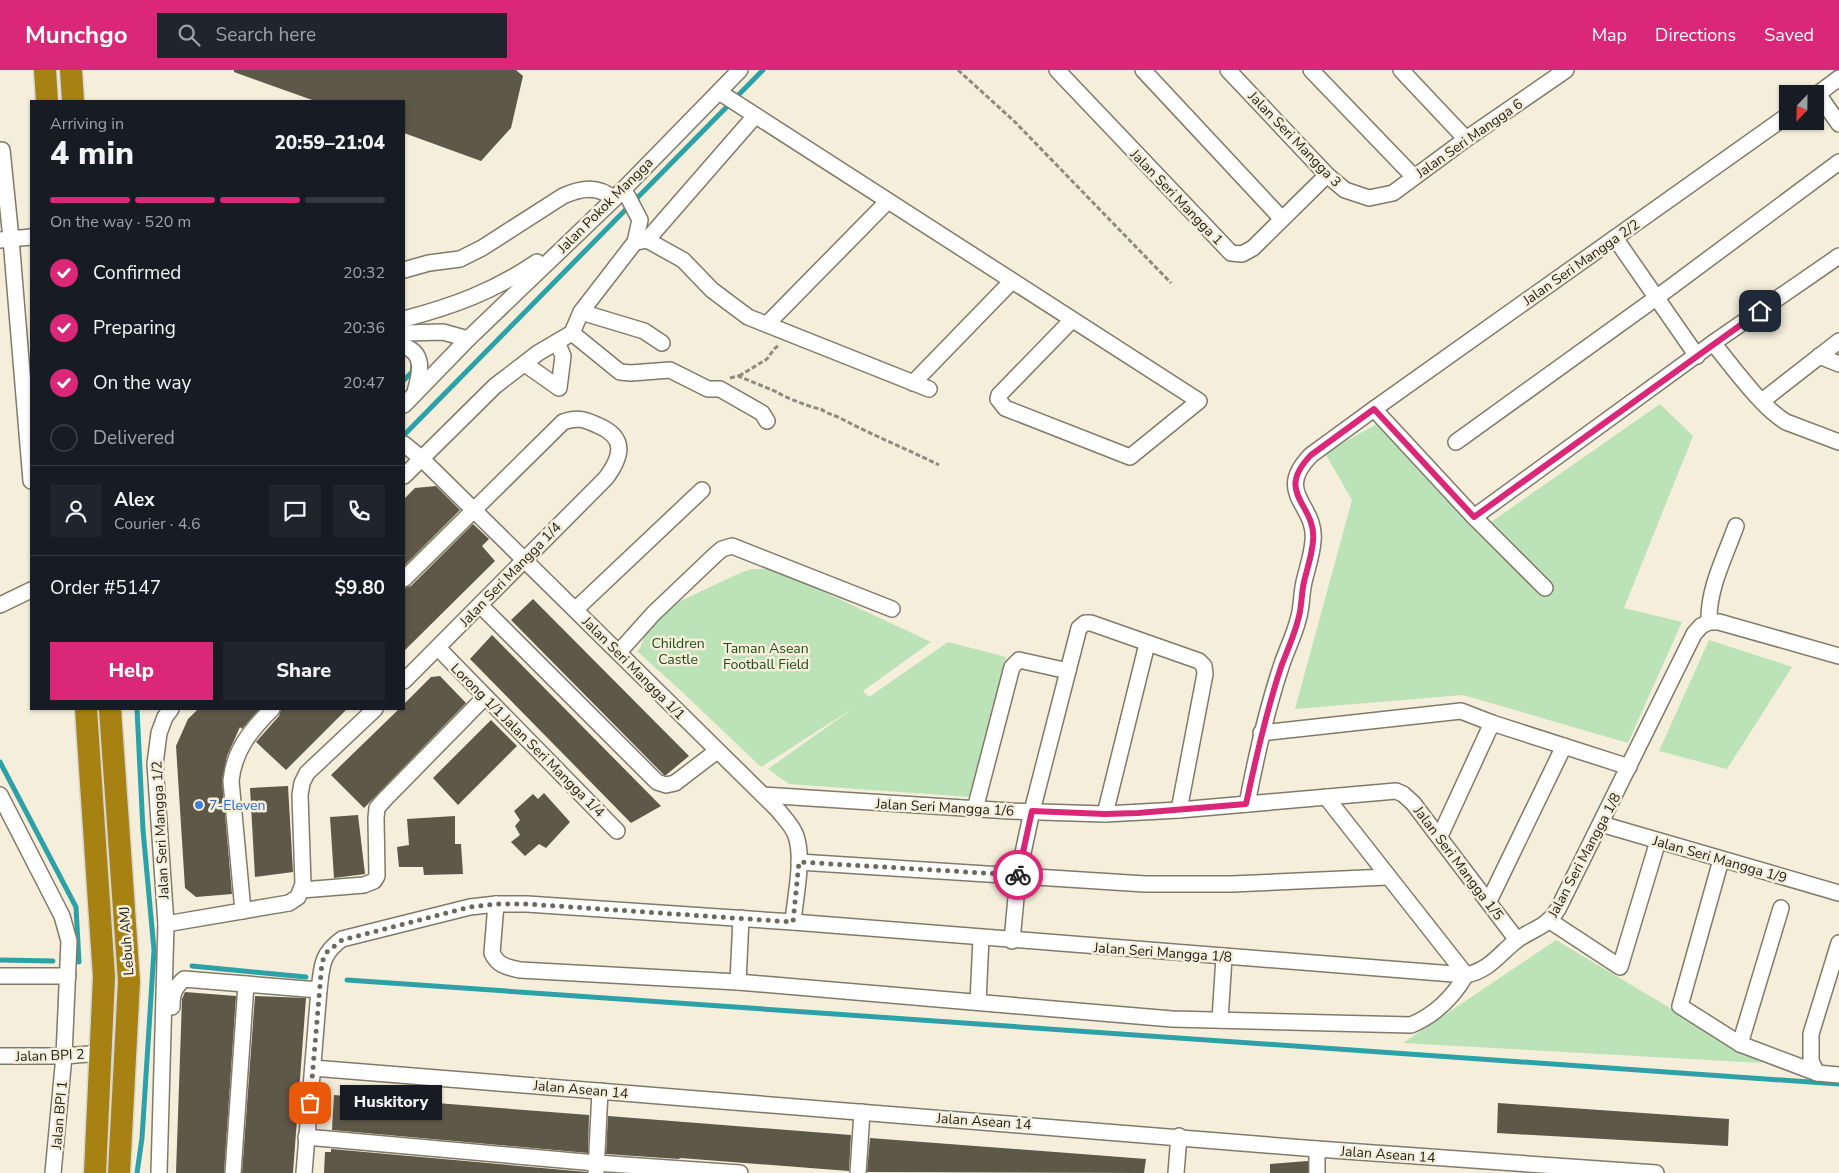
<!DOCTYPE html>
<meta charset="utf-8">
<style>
body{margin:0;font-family:"Nunito Sans",sans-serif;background:#20242c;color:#f1f3f6;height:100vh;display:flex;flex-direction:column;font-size:19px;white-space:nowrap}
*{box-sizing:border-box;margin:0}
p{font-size:16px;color:#9ea1a6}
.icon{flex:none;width:28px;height:28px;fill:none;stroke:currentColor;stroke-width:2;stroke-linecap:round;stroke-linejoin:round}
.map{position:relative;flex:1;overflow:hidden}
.drawer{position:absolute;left:30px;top:30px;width:375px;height:610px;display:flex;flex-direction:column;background:#171b24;border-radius:0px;box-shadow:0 1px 4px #0004}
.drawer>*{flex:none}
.needle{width:32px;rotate:202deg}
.tools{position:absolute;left:1779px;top:15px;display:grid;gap:10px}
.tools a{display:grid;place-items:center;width:45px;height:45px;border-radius:0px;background:#171b24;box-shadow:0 1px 4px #0004;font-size:25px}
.pin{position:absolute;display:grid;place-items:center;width:42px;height:42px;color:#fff;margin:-21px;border-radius:10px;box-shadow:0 2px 8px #0006}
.courier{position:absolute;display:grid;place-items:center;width:50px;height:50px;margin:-25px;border:4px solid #db2777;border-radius:50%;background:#fff;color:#222;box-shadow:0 1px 6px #0007}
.bubble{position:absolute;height:35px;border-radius:0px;background:#171b24;box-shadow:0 1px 4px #0004;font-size:16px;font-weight:800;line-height:35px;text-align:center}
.headline em{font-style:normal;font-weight:800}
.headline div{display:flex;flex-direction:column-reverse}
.headline{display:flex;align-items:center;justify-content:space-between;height:85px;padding:0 20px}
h1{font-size:32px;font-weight:800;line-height:38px}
.bar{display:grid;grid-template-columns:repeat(4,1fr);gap:8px 5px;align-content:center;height:60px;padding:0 20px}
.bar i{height:6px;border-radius:4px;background:#363941}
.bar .selected{background:#db2777}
.bar p{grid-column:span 4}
.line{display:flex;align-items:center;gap:12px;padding:0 20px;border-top:1px solid #363941}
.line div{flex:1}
.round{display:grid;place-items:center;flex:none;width:52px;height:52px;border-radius:0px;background:#20242c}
ol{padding:0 20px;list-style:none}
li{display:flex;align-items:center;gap:15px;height:55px}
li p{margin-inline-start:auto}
li .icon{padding:5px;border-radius:50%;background:#db2777;color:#fff;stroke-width:4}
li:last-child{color:#9ea1a6}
li i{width:28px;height:28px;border:2px solid #363941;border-radius:50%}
.button{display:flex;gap:10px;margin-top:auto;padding:10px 20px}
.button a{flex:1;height:58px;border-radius:0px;background:#db2777;color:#fff;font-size:20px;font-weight:800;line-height:58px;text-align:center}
.button a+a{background:#20242c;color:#f1f3f6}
header{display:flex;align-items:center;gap:30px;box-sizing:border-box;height:70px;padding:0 25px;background:#db2777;color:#fff}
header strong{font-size:24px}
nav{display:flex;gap:28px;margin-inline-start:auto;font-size:18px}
.search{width:350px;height:45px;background:#20242c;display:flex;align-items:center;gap:12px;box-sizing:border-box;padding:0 18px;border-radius:0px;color:#9ea1a6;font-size:19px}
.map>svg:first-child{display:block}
</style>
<header>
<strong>Munchgo</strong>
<div class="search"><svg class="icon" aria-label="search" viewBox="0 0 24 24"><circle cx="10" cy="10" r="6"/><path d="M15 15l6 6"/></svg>Search here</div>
<nav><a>Map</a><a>Directions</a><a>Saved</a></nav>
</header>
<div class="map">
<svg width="1839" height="1103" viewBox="0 0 1839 1103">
<rect width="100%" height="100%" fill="#f4eedb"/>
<g fill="#bce3b7">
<polygon points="1660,334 1693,366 1624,538 1682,552 1628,673 1463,625 1295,639 1352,430 1325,383 1382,351 1491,452"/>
<polygon points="753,499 775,499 931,572 863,621 869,627 948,572 1006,587 970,727 789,714 768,699 855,637 761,697 679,619 637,581 640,578 653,544 742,502"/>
<polygon points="1709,570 1792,597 1727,699 1659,681"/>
<polygon points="1556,870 1762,993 1403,973"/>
</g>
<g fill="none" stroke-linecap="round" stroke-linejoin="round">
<g stroke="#2ca1a7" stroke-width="5">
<polyline points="404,310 412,302 413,294"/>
<polyline points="404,365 763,0"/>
<polyline points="0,692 76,837 79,892"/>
<polyline points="0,890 53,891"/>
<polyline points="192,896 306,907"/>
<polyline points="347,910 1839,1014"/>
<polyline points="137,1103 142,1068 154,880 143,760 137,639"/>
</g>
</g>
<g fill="#5d5848">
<polygon points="234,0 516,0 523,6 511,58 481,91 404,63 404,31 315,31 234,2"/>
<polygon points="436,416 460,440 404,496 404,429 415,418"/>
<polygon points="473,454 489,469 482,476 495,491 404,581 404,518 411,516"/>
<polygon points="533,529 689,686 666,705 664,705 511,550"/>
<polygon points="492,565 661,736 631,753 470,589"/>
<polygon points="440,606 466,633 364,738 331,705 399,639 404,639 404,634 431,607"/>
<polygon points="198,639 259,639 242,659 240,657 227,686 222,710 232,824 196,827 185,818 176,676 188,649"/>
<polygon points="281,639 347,639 286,700 256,672 279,646"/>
<polygon points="491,650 517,676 458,735 433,708"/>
<polygon points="288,716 293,802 255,807 250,718"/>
<polygon points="544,723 570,752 546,778 539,774 525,786 511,772 520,765 515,756 520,750 514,741 533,724 538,729"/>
<polygon points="358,745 365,804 334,808 330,747"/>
<polygon points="455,746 455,774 461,774 463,804 424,805 423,797 399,797 397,777 409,775 407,749"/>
<polygon points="185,922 236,926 224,1103 176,1103 182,929"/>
<polygon points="255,926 306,928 293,1103 242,1103"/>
<polygon points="334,1025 589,1045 588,1083 332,1060"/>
<polygon points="1498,1033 1729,1049 1728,1076 1497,1063"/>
<polygon points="608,1046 851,1065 849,1101 680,1088 679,1089 606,1084"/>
<polygon points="870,1068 1146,1089 1144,1103 867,1102"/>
<polygon points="331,1079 587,1102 587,1103 324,1103 325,1082 331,1082"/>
<polygon points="1308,1091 1308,1103 1270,1103 1270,1094"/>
</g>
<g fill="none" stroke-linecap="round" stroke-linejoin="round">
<g stroke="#807a69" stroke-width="18">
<g id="minor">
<polyline points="1057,0 1231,183 1242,184 1253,178 1327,105"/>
<polyline points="1143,0 1282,149"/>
<polyline points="1228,0 1327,105 1345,120 1369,128 1393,123 1466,69 1566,0"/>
<polyline points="1311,0 1414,107"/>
<polyline points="1401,0 1466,69"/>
<polyline points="719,22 1199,331 1130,387 1005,338 998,329 999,325 1072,250"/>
<polyline points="1818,24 1839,54"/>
<polyline points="1815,26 1839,8"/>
<polyline points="2,80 11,169 31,411"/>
<polyline points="1615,168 1697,286"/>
<polyline points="0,170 31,167"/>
<polyline points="647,170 755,46"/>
<polyline points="635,172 647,170 683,190 712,220 748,247 929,319"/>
<path d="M404,200L429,193L460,189L482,178L563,126C581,118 598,115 614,129"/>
<polyline points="581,242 644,261 662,273"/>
<path d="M404,249C454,236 494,221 537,192"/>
<polyline points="767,254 888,131"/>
<polyline points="404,263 443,262 468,269"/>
<polyline points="572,263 620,302 631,303 670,300 708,319 720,319 762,343 767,351"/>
<path d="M1713,273C1732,296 1762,338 1786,352L1839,372"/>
<path d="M404,276C426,284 420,304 415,322"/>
<polyline points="1819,286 1839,294"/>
<polyline points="525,294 559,318 563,286 557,272"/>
<polyline points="913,313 1012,211"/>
<polyline points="1762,331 1839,271"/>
<polyline points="404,335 468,269 614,129 740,0"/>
<polyline points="1374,339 1474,447 1545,518"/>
<polyline points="1456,372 1656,228 1839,92"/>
<path d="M404,374L421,388L778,740C784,748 793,756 796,766C804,790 795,827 793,852"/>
<polyline points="404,406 495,316 538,283 572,263 581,242 635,172 640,150 628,127 622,120"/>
<polyline points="1474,447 1713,273 1839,186"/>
<path d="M404,509L563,352C577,347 584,349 597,355C626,367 623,385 606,408L404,611"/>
<polyline points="0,535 31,520"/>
<polyline points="480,535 657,712 666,715 675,713 717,681"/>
<polyline points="576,539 702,420"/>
<polyline points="1709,552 1719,552 1839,586"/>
<polyline points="438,578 617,761"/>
<polyline points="619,582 653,544 715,485 722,479 732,476 892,539"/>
<polyline points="1261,663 1461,641 1492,653 1629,697"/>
<polyline points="0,725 62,846 69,871 64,986 53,1103"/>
<polyline points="763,725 1010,741 1105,744 1179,740 1396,721 1403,724 1413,733 1517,870"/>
<path d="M1247,734C1256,687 1266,642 1281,597C1286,581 1294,566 1298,550C1302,538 1301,525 1304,512C1307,499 1312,485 1313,471C1317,434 1273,424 1311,385L1374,339L1788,45"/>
<polyline points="975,739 1012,597 1019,590 1068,601 1079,558 1085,553 1091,553 1199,591 1204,596 1205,604 1179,740"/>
<polyline points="1105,744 1147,574"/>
<polyline points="1601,754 1839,823"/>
<polyline points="1440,766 1492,653"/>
<polyline points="1721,790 1680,936 1740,974 1817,1003 1839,1005"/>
<polyline points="799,792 1145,814 1232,814 1387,807"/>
<polyline points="302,820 364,815 374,811 377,806 376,748 377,738 385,729 485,627"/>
<polyline points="1489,831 1564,676"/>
<path d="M496,834L492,883C498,896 507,897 520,900L738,912L1172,949L1411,955C1435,945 1453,927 1466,905L1326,727"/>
<path d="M243,841L231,711C234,680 251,660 272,639"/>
<polyline points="1550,851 1620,897 1658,771"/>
<polyline points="166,854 289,833 298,827 303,814 300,725 302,713 307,703 375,639"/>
<polyline points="1012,871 1018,806 1032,741 1068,601"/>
<polyline points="0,906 68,906"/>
<polyline points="738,912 741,848"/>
<polyline points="978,932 981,868"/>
<path d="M172,937C172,924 174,918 184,909L319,920"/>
<polyline points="1220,950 1224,887"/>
<polyline points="1740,974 1781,838"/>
<polyline points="0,986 64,986 101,983"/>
<polyline points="313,998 1317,1079 1656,1103"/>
<polyline points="1817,1003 1811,991 1811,964 1839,873"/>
<polyline points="306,1067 596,1093 740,1103"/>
<polyline points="596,1102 600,1021"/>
<polyline points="159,1103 166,854 155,694 159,663 165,647 171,639"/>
<polyline points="233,1103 246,914"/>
<path d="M304,1103L319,920C322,896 321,884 342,869L470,837L496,834H527L793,852L1466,905C1490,900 1499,884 1517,870C1534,858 1546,858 1558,839L1694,564L1701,556L1709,552C1708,518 1725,487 1736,456"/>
<polyline points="858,1103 862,1042"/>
<polyline points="1176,1103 1179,1066"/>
<polyline points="1317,1103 1317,1079"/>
</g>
</g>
<g stroke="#d7d7d6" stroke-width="25">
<g id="highway">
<polyline points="45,0 47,31"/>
<polyline points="71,0 73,31"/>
<polyline points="86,639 104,907 95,1103"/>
<polyline points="110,639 129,911 119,1103"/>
</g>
</g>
<g stroke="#8f8b7e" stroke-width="3" stroke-dasharray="5 2.5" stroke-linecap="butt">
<polyline points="958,0 1014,51 1171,213"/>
<polyline points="739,306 767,289 774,279 779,275"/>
<path d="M730,308L738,306L777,322C781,326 815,339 821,339C827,344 835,345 842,349C874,366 907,379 939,395"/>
</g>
<use href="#minor" stroke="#fff" stroke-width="15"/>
<use href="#highway" stroke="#a78111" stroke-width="22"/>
</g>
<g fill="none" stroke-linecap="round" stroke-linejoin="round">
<polyline stroke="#6c695e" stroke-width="5" stroke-dasharray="0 9" points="310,1033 322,892 327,882 342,870 470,837 496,834 527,834 793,852 799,792 1018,805"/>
<path stroke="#db2777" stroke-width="6" d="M1018,805L1032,741L1105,744L1138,743L1246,734C1256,687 1266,642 1281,597C1287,581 1294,566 1298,550C1302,538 1301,525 1304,512C1307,499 1312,485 1313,471C1317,434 1273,424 1311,385L1374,339L1474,447L1760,241"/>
</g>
<circle fill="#3f7fe0" stroke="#f4eedb" stroke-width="2" cx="199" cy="735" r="5"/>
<g text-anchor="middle" stroke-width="5" stroke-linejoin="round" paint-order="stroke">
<g font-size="14" fill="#23211a" stroke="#f4eedb">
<text transform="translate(1469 68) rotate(-35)" y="5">Jalan Seri Mangga 6</text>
<text transform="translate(1295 69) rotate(46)" y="5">Jalan Seri Mangga 3</text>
<text transform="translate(1177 127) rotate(46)" y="5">Jalan Seri Mangga 1</text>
<text transform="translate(605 135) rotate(-45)" y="5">Jalan Pokok Mangga</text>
<text transform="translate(1581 192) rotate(-35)" y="5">Jalan Seri Mangga 2/2</text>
<text transform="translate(510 504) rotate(-46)" y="5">Jalan Seri Mangga 1/4</text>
<text transform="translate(634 598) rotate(45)" y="5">Jalan Seri Mangga 1/1</text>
<text transform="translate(528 670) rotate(45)" y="5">Lorong 1/1 Jalan Seri Mangga 1/4</text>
<text transform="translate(945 737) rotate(3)" y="5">Jalan Seri Mangga 1/6</text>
<text transform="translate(160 760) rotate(-93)" y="5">Jalan Seri Mangga 1/2</text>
<text transform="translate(1584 785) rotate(-62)" y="5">Jalan Seri Mangga 1/8</text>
<text transform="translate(1720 789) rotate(16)" y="5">Jalan Seri Mangga 1/9</text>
<text transform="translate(1459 793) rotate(53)" y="5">Jalan Seri Mangga 1/5</text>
<text transform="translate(126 871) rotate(-94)" y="5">Lebuh AMJ</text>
<text transform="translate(1163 882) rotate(4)" y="5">Jalan Seri Mangga 1/8</text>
<text transform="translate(50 985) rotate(-2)" y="5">Jalan BPI 2</text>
<text transform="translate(581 1019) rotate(5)" y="5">Jalan Asean 14</text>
<text transform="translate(59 1045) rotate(-85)" y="5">Jalan BPI 1</text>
<text transform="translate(984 1051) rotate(4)" y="5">Jalan Asean 14</text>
<text transform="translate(1388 1084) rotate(4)" y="5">Jalan Asean 14</text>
</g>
<g font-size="14" fill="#1b4e15" stroke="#f4eedb">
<text x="678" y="578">Children<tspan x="678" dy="16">Castle</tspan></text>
<text x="766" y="583">Taman Asean<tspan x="766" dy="16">Football Field</tspan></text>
</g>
<g font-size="14" fill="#366cbe" stroke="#f4eedb" text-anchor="start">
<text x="209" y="740">7-Eleven</text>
</g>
</g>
</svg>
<div class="tools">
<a><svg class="needle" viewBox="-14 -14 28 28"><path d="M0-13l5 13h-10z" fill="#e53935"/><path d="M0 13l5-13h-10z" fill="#9ea1a6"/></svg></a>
</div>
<div class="pin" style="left:310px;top:1033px;background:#ea580c"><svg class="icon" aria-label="bag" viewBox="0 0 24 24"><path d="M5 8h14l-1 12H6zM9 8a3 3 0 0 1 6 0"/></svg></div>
<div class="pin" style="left:1760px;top:241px;background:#1f2937"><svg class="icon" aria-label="home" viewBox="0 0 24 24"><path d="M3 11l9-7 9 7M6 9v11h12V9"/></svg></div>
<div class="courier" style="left:1018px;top:805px"><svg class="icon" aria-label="bike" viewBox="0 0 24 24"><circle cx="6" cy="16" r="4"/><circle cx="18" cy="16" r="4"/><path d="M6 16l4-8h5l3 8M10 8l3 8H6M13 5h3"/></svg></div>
<div class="bubble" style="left:340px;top:1015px;width:102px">Huskitory</div>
<section class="drawer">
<div class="headline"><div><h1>4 min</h1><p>Arriving in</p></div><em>20:59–21:04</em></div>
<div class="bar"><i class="selected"></i><i class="selected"></i><i class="selected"></i><i></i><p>On the way · 520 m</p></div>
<ol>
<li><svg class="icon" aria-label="check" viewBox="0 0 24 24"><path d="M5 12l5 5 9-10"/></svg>Confirmed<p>20:32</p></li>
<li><svg class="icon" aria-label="check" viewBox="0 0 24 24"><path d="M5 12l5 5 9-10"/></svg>Preparing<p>20:36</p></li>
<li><svg class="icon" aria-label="check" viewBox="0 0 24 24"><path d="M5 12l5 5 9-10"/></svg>On the way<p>20:47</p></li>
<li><i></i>Delivered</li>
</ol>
<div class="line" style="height:90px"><a class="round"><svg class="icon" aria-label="person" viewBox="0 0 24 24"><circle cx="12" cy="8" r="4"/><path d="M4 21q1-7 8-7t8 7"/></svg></a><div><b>Alex</b><p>Courier · 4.6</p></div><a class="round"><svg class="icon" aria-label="chat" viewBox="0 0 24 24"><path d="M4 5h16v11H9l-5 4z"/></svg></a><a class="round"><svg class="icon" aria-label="phone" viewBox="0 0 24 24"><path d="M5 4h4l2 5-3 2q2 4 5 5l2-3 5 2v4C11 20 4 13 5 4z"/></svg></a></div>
<div class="line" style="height:65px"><div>Order #5147</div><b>$9.80</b></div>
<div class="button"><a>Help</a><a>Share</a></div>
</section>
</div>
